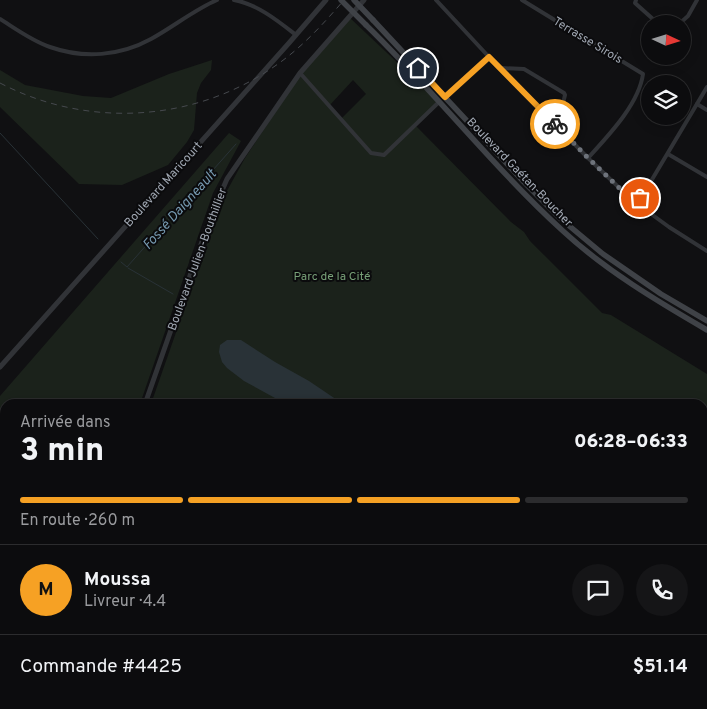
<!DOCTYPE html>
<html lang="fr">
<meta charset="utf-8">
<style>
body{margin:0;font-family:Overpass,sans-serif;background:#151517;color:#f1f3f6;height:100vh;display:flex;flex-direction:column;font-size:19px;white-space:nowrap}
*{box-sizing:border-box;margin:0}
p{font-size:16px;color:#9a9b9e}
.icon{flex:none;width:28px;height:28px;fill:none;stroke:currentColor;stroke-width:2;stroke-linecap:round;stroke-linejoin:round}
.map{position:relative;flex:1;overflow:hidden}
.side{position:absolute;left:0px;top:399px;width:708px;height:311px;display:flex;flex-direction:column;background:#0c0c0e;border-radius:15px 15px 0 0;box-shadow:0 2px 12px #0003,0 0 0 1px #2c2c2e}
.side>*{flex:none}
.needle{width:32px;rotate:94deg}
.tools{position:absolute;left:641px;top:15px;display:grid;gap:10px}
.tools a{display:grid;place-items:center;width:50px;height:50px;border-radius:50%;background:#0c0c0e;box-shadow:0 2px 12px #0003,0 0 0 1px #2c2c2e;font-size:25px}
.pin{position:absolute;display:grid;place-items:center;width:42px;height:42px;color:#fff;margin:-21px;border:2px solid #fff;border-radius:50%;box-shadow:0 1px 5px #0007}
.courier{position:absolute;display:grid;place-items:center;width:50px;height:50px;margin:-25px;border:4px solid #f6a124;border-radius:50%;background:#fff;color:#222;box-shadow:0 1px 6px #0007}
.summary em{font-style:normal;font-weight:800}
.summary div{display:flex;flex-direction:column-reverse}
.summary{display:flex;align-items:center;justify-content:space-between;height:85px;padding:0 20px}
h1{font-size:32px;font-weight:800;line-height:38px}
.bar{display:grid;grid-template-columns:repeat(4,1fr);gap:8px 5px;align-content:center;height:60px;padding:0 20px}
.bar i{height:6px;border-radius:4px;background:#2c2c2e}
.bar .current{background:#f6a124}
.bar p{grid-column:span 4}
.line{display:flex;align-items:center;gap:12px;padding:0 20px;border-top:1px solid #2c2c2e}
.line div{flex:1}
.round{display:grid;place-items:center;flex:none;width:52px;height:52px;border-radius:26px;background:#151517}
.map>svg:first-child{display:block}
</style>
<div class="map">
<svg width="707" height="709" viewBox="0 0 707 709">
<rect width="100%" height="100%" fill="#101012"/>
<g fill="#1b221b" fill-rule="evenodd">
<path d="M349,17L439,102L415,125L511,222L524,232L530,241L602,313L611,315L707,374V709H263L259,705H702V404H151L223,198L245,158L300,75V73ZM353,80L366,94L341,119L329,106Z"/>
<polygon points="212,60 211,70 201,83 197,93 194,130 187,142 168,165 122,185 79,184 0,107 0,70 25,85 83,96 111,98 169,74"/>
<polygon points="229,133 241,141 213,193 140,404 5,404 5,643 0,640 0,396"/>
<polygon points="38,705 251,705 247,709 36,709"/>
</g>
<g fill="#293237">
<polygon points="227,340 241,340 275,362 309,381 343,404 287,404 275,398 244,381 227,368 222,362 219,352 220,345"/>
<polygon points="703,609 707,611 707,650 703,653"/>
<polygon points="618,705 668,705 662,709 618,709"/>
</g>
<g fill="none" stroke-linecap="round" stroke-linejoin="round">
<g stroke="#293237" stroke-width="1">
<polyline points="0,133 98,239"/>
<polyline points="121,262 127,267 236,144"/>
<polyline points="128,268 173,294"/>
<polyline points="250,705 258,709"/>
<polyline points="159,709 161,705"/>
</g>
<g stroke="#313337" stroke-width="4">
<path d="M234,0C257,4 278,21 296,35"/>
<polyline points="436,0 489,57 588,158 632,200 669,227 707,251"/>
<path d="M522,0L643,74C639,104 608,136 588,158"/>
<polyline points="636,0 635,3 654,20 663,24"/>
<path d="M0,19C16,29 32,41 50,47C84,59 120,56 151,39C173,27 194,10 217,0"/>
<polyline points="679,24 688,16 697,0"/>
<polyline points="501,68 524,69 564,93 565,95 563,103 547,115"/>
<polyline points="300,73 371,153 384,155 439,102"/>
<polyline points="445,97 489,57"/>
<polyline points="697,104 707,110"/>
<polyline points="668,154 707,177"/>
<polyline points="635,202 641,198 707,87"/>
<polyline points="0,694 5,697"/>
<polyline points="19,705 25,709"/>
</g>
<g stroke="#313337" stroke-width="5">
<polyline points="0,367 289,43 326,0"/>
<polyline points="145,404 211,216 227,179 300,73 364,0"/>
<polyline points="30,709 32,705"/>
</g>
<g stroke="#3f4247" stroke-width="5.5">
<polyline points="373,20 524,182 561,219 603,254 661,294 707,321"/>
<path d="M366,25C434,91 493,167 563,231C605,270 657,301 707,330"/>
</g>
<path stroke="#46494e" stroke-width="1" stroke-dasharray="6 5" stroke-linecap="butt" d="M0,83C90,130 200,122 282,61C305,44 325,22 344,0"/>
<g stroke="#3f4247" stroke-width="5.5">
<polyline points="341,0 366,25"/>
<polyline points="354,0 373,20"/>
</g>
</g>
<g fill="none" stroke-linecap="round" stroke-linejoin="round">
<polyline stroke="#6e737b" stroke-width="5" stroke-dasharray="0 9" points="555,124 588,158 632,200 635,202 640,198"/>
<polyline stroke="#f6a124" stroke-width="6" points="418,68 445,97 489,57 555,124"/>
</g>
<g text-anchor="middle" stroke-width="4" stroke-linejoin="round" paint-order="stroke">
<g font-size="12" fill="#a1a8b3" stroke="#0b0b0d">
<text transform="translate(588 40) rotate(31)" y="4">Terrasse Sirois</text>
<text transform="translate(520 172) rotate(46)" y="4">Boulevard Gaétan-Boucher</text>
<text transform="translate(163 184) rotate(-48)" y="4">Boulevard Maricourt</text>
<text transform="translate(197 259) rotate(-70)" y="4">Boulevard Julien-Bouthillier</text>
</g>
<g font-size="12" fill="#779f77" stroke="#0b0b0d">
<text x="332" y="280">Parc de la Cité</text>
</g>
<g font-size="14" font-style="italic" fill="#7699b0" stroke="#0b0b0d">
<text transform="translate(179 209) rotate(-48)" y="5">Fossé Daigneault</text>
</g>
</g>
</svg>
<div class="tools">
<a><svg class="needle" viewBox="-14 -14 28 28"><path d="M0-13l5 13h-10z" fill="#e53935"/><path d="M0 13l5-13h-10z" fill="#9a9b9e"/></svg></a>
<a><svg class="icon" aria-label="layers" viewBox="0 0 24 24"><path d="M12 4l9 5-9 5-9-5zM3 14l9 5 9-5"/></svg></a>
</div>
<div class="pin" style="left:640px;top:198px;background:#ea580c"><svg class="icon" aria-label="bag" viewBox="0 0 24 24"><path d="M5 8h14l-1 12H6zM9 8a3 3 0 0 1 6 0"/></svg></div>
<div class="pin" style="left:418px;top:68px;background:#1f2937"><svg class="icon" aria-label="home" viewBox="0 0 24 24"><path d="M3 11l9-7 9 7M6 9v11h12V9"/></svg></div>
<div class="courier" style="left:555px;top:124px"><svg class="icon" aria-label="bike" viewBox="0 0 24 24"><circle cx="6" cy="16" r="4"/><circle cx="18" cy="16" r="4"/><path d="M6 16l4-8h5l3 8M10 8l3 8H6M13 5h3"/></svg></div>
<section class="side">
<div class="summary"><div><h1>3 min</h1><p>Arrivée dans</p></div><em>06:28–06:33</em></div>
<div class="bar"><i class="current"></i><i class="current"></i><i class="current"></i><i></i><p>En route · 260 m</p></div>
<div class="line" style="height:90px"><b class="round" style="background:#f6a124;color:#111">M</b><div><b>Moussa</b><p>Livreur · 4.4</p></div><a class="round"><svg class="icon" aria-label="chat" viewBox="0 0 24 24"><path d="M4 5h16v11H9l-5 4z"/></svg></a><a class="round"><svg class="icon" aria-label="phone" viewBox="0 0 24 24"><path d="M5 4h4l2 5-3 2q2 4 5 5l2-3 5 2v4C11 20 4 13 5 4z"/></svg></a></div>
<div class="line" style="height:65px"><div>Commande #4425</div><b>$51.14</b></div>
</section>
</div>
